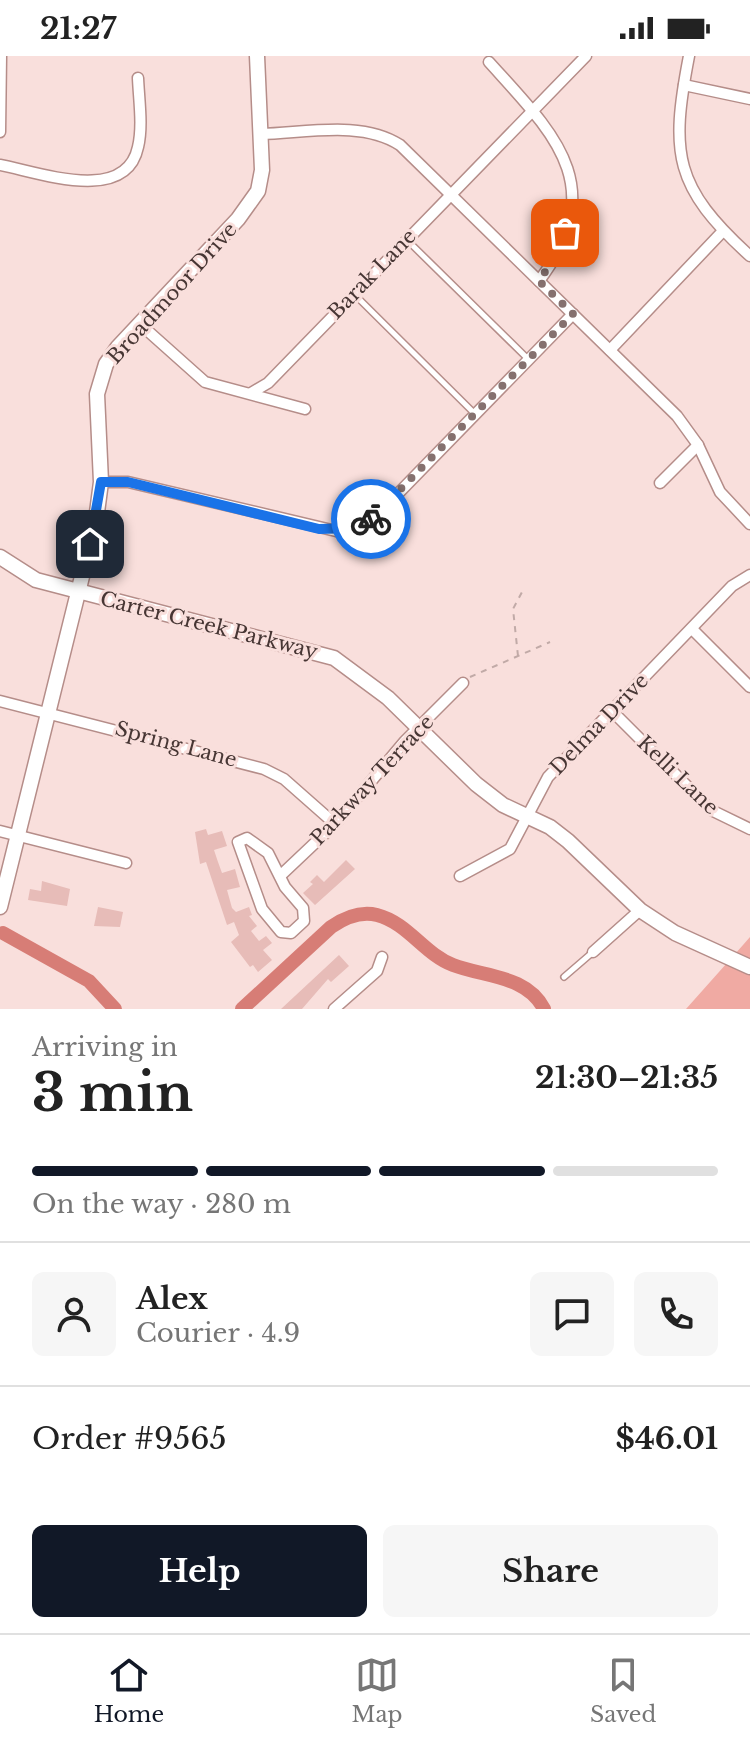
<!DOCTYPE html>
<meta charset="utf-8">
<style>
body{margin:0;font-family:"Libre Baskerville",serif;background:#f6f6f6;color:#222;height:100vh;display:flex;flex-direction:column;font-size:30px;white-space:nowrap}
*{box-sizing:border-box;margin:0}
p{font-size:26px;color:#767676}
.icon{flex:none;width:44px;height:44px;fill:none;stroke:currentColor;stroke-width:2;stroke-linecap:round;stroke-linejoin:round}
.map{position:relative;height:953px;overflow:hidden}
.panel{display:flex;flex-direction:column;background:#fff;flex:1}
.panel>*{flex:none}
.pin{position:absolute;display:grid;place-items:center;width:68px;height:68px;color:#fff;margin:-34px;border-radius:16px;box-shadow:0 4px 12px #0006}
.courier{position:absolute;display:grid;place-items:center;width:80px;height:80px;margin:-40px;border:6px solid #1a73e8;border-radius:50%;background:#fff;color:#222;box-shadow:0 2px 10px #0007}
.summary em{font-style:normal;font-weight:700}
.summary div{display:flex;flex-direction:column-reverse}
.summary{display:flex;align-items:center;justify-content:space-between;height:136px;padding:0 32px}
h1{font-size:52px;font-weight:700;line-height:60px}
.bar{display:grid;grid-template-columns:repeat(4,1fr);gap:12px 8px;align-content:center;height:96px;padding:0 32px}
.bar i{height:10px;border-radius:6px;background:#e0e0e0}
.bar .active{background:#111827}
.bar p{grid-column:span 4}
.line{display:flex;align-items:center;gap:20px;padding:0 32px;border-top:2px solid #e0e0e0}
.line div{flex:1}
.round{display:grid;place-items:center;flex:none;width:84px;height:84px;border-radius:12px;background:#f6f6f6}
.button{display:flex;gap:16px;margin-top:auto;padding:16px 32px}
.button a{flex:1;height:92px;border-radius:12px;background:#111827;color:#fff;font-size:32px;font-weight:700;line-height:92px;text-align:center}
.button a+a{background:#f6f6f6;color:#222}
.status{display:flex;justify-content:space-between;align-items:center;height:56px;padding:0 40px;background:#fff;direction:ltr}
.status svg{height:22px;fill:currentColor}
.menu{display:flex;justify-content:space-around;align-items:center;height:112px;border-top:2px solid #e0e0e0;background:#fff;font-size:22px;color:#767676}
.menu a{display:grid;justify-items:center;gap:4px}
.menu .active{color:#111827}
.map>svg:first-child{display:block}
</style>
<div class="status"><b>21:27</b><svg viewBox="0 0 49 12"><path d="M0 12V9h3v3zM5 12V6h3v6zM10 12V3h3v9zM15 12V0h3v12zM26 1h20v11H26zM47 4h2v5h-2z"/></svg></div>
<div class="map">
<svg width="750" height="953" viewBox="0 0 750 953">
<rect width="100%" height="100%" fill="#f9dfdc"/>
<polygon fill="#f0aaa3" points="750,881 750,953 686,953 743,889"/>
<g fill="none" stroke-linecap="round" stroke-linejoin="round">
<g stroke="#d77d76" stroke-width="14">
<polyline points="3,877 89,925 115,953"/>
<path d="M242,953L331,871C344,862 361,855 377,859C408,867 424,898 453,909C484,921 527,919 544,953"/>
</g>
</g>
<g fill="#e7bcb8">
<polygon points="206,773 208,779 222,775 227,790 214,794 218,806 222,817 235,813 240,831 227,834 232,852 236,856 249,851 252,859 249,860 257,870 251,875 259,885 266,880 272,887 263,894 272,904 258,916 253,909 250,911 231,886 239,879 234,866 227,869 206,806 200,808 195,776"/>
<polygon points="346,804 355,813 315,849 303,837 313,828 310,826 317,819 324,826"/>
<polygon points="42,825 70,833 67,850 28,844 30,833 41,835"/>
<polygon points="98,851 123,856 120,871 94,870"/>
<polygon points="339,899 349,910 331,926 328,923 302,953 281,953"/>
</g>
<g fill="none" stroke-linecap="round" stroke-linejoin="round">
<g stroke="#b58d89" stroke-width="8">
<g id="lane">
<polyline points="406,183 528,303"/>
<polyline points="353,237 474,357"/>
<polyline points="564,921 593,896"/>
</g>
</g>
<g stroke="#b58d89" stroke-width="13">
<g id="street">
<path d="M689,0C670,98 674,131 750,200"/>
<path d="M489,6C553,77 611,129 539,225"/>
<polyline points="684,29 750,43"/>
<polyline points="0,76 1,0"/>
<path d="M261,78C305,77 362,64 400,89L677,360L698,389L720,436L750,468"/>
<path d="M0,109C38,116 126,149 138,91C143,70 139,45 138,22"/>
<polyline points="140,268 205,326 305,353"/>
<polyline points="610,294 723,175"/>
<polyline points="251,337 268,327 586,0"/>
<polyline points="101,426 128,426 336,475 354,472 384,452 573,258"/>
<polyline points="660,427 698,389"/>
<polyline points="692,573 750,631"/>
<polyline points="0,645 264,713 284,723 335,768"/>
<polyline points="612,655 711,754 750,773"/>
<polyline points="0,775 126,807"/>
<polygon points="247,782 268,797 285,831 303,852 304,865 291,877 281,876 262,853 238,786"/>
<polyline points="280,820 335,768 405,685 463,627"/>
<polyline points="460,820 510,793 548,721 732,530 750,519"/>
<polyline points="593,896 640,854"/>
<polyline points="334,953 377,915 382,901"/>
</g>
</g>
<g stroke="#b58d89" stroke-width="17">
<g id="secondary">
<polyline points="0,501 36,524 334,602 388,642 476,728 503,749 550,771 568,785 640,854 675,877 750,911"/>
<polyline points="0,851 96,464 101,426 97,338 106,308 118,291 238,163 258,135 262,114 257,0"/>
</g>
</g>
<g stroke="#c1aaa7" stroke-width="2" stroke-dasharray="6 6" stroke-linecap="butt">
<polyline points="518,600 513,553 522,536"/>
<polyline points="470,621 550,586"/>
</g>
<use href="#lane" stroke="#fff" stroke-width="5"/>
<use href="#street" stroke="#fff" stroke-width="10"/>
<use href="#secondary" stroke="#fff" stroke-width="14"/>
</g>
<g fill="none" stroke-linecap="round" stroke-linejoin="round">
<polyline stroke="#85716f" stroke-width="8" stroke-dasharray="0 14.4" points="371,463 573,258 539,225 559,195 565,177"/>
<polyline stroke="#1a73e8" stroke-width="10" points="90,488 101,426 128,426 319,473 354,472 371,463"/>
</g>
<g text-anchor="middle" stroke-width="6" stroke-linejoin="round" paint-order="stroke">
<g font-size="20" fill="#473634" stroke="#f9dfdc">
<text transform="translate(372 218) rotate(-46)" y="7">Barak Lane</text>
<text transform="translate(172 237) rotate(-48)" y="7">Broadmoor Drive</text>
<text transform="translate(209 569) rotate(14)" y="7">Carter Creek Parkway</text>
<text transform="translate(599 668) rotate(-46)" y="7">Delma Drive</text>
<text transform="translate(176 688) rotate(15)" y="7">Spring Lane</text>
<text transform="translate(678 719) rotate(44)" y="7">Kelli Lane</text>
<text transform="translate(372 724) rotate(-47)" y="7">Parkway Terrace</text>
</g>
</g>
</svg>
<div class="pin" style="left:565px;top:177px;background:#ea580c"><svg class="icon" aria-label="bag" viewBox="0 0 24 24"><path d="M5 8h14l-1 12H6zM9 8a3 3 0 0 1 6 0"/></svg></div>
<div class="pin" style="left:90px;top:488px;background:#1f2937"><svg class="icon" aria-label="home" viewBox="0 0 24 24"><path d="M3 11l9-7 9 7M6 9v11h12V9"/></svg></div>
<div class="courier" style="left:371px;top:463px"><svg class="icon" aria-label="bike" viewBox="0 0 24 24"><circle cx="6" cy="16" r="4"/><circle cx="18" cy="16" r="4"/><path d="M6 16l4-8h5l3 8M10 8l3 8H6M13 5h3"/></svg></div>
</div>
<section class="panel">
<div class="summary"><div><h1>3 min</h1><p>Arriving in</p></div><em>21:30–21:35</em></div>
<div class="bar"><i class="active"></i><i class="active"></i><i class="active"></i><i></i><p>On the way · 280 m</p></div>
<div class="line" style="height:144px"><a class="round"><svg class="icon" aria-label="person" viewBox="0 0 24 24"><circle cx="12" cy="8" r="4"/><path d="M4 21q1-7 8-7t8 7"/></svg></a><div><b>Alex</b><p>Courier · 4.9</p></div><a class="round"><svg class="icon" aria-label="chat" viewBox="0 0 24 24"><path d="M4 5h16v11H9l-5 4z"/></svg></a><a class="round"><svg class="icon" aria-label="phone" viewBox="0 0 24 24"><path d="M5 4h4l2 5-3 2q2 4 5 5l2-3 5 2v4C11 20 4 13 5 4z"/></svg></a></div>
<div class="line" style="height:104px"><div>Order #9565</div><b>$46.01</b></div>
<div class="button"><a>Help</a><a>Share</a></div>
</section>
<nav class="menu">
<a class="active"><svg class="icon" aria-label="home" viewBox="0 0 24 24"><path d="M3 11l9-7 9 7M6 9v11h12V9"/></svg>Home</a>
<a><svg class="icon" aria-label="map" viewBox="0 0 24 24"><path d="M3 6l6-2 6 2 6-2v14l-6 2-6-2-6 2zM9 4v14M15 6v14"/></svg>Map</a>
<a><svg class="icon" aria-label="saved" viewBox="0 0 24 24"><path d="M7 4h10v16l-5-4-5 4z"/></svg>Saved</a>
</nav>
